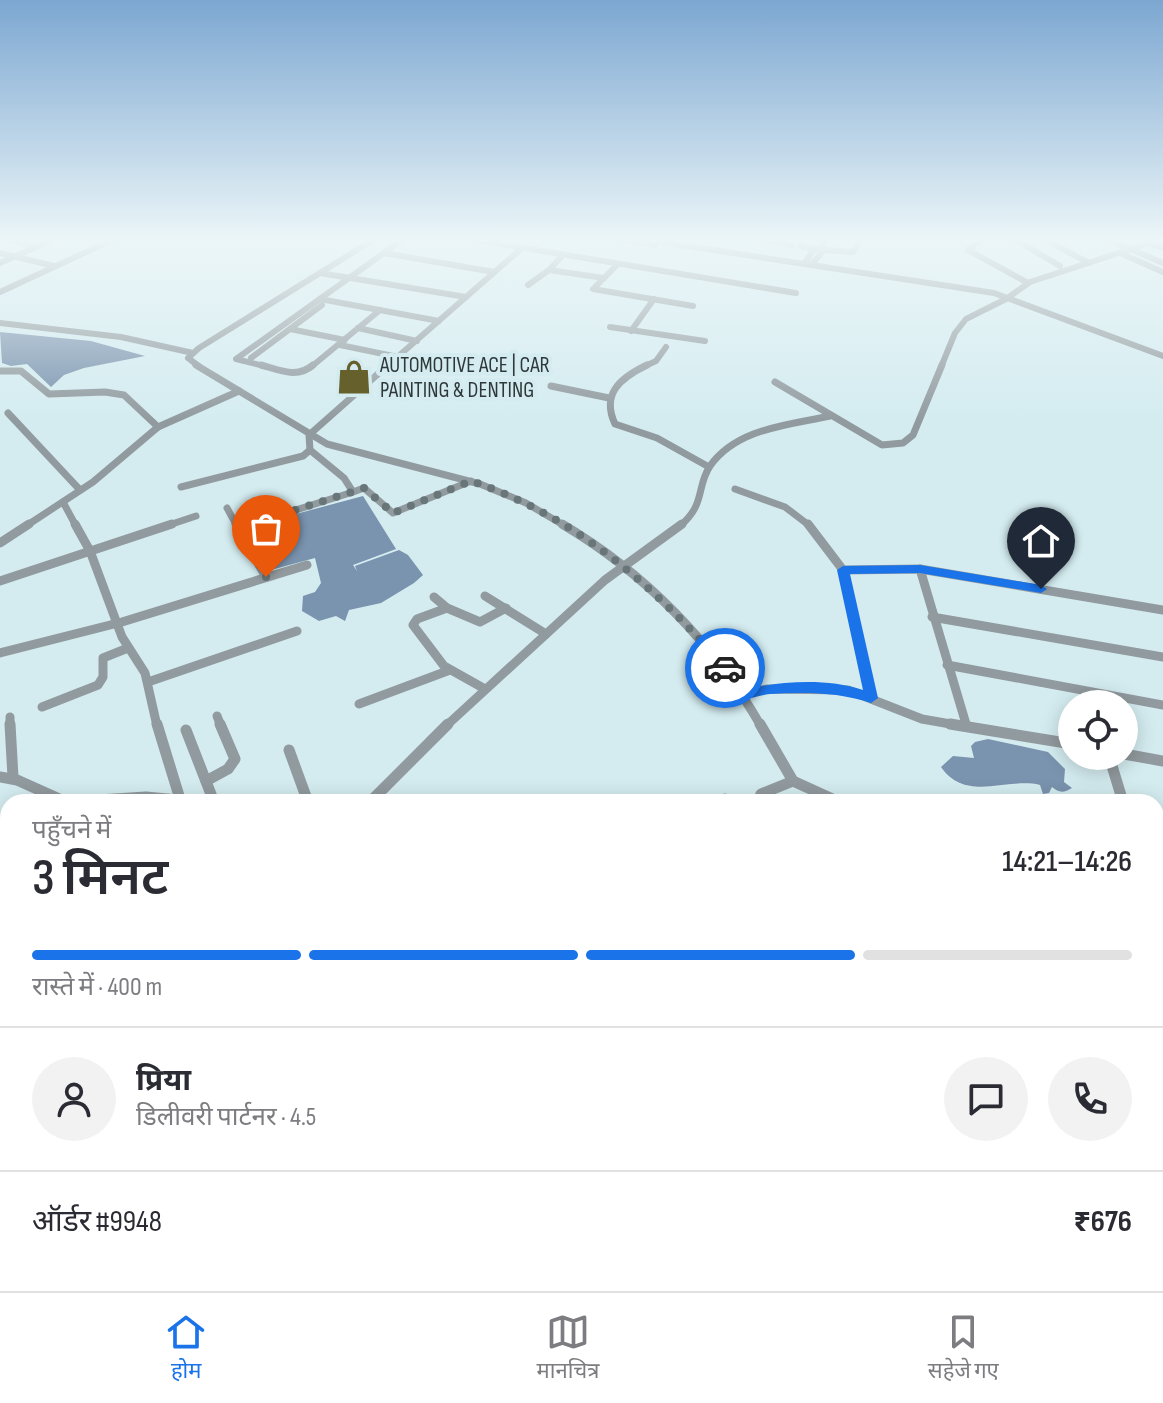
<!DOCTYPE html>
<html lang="hi">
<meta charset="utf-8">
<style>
body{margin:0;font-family:"Sofia Sans Condensed","Noto Sans Devanagari",sans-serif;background:#f2f2f3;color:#2b2b33;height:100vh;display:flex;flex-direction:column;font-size:30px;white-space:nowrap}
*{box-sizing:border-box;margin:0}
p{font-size:26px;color:#7c7c81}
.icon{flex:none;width:44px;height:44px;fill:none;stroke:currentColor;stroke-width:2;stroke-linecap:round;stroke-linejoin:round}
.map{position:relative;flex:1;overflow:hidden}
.side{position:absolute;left:0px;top:794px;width:1164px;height:498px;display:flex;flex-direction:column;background:#fff;border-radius:24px 24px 0 0;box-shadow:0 4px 20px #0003}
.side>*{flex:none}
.controls{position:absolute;left:1058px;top:690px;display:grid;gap:16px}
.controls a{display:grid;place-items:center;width:80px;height:80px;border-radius:50%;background:#fff;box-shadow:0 4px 20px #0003;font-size:40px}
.pin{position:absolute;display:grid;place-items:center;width:68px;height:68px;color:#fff;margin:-82px -34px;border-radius:50% 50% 50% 0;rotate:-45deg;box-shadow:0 0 8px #0007}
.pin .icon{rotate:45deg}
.courier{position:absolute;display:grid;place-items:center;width:80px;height:80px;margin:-40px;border:6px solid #1a73e8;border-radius:50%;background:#fff;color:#222;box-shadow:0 2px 10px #0007}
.overview em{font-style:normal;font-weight:600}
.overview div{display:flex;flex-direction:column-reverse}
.overview{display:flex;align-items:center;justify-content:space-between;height:136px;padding:0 32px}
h1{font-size:52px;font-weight:600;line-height:60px}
.bar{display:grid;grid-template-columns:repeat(4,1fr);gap:12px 8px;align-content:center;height:96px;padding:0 32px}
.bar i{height:10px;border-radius:6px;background:#e1e1e2}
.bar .active{background:#1a73e8}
.bar p{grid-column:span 4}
.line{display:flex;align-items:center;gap:20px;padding:0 32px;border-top:2px solid #e1e1e2}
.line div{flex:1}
.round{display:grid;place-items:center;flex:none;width:84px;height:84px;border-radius:42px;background:#f2f2f3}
.dock{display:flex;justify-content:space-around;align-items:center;height:112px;border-top:2px solid #e1e1e2;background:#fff;font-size:22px;color:#7c7c81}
.dock a{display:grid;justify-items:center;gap:4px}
.dock .active{color:#1a73e8}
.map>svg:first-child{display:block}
</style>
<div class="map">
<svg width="1163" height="1291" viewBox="0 0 1163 1291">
<rect width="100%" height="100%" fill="#d4ecf0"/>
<g fill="#7a93ae">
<polygon points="0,332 91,341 145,356 84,368 64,375 51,387 27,364 11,366 2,363"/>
<polygon points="363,496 396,549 353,565 357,571 355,566 399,550 408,555 423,575 414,583 381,603 349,610 345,621 336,616 319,621 302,611 303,596 315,592 321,583 315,558 271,570 258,546 267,542 255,525"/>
<path d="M988,739L1048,752L1065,769L1064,782L1072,788C1064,793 1059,793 1052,787L1049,793L1043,794L1040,785C1006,777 966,803 941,767L953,756L974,758L971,746L975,742Z"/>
</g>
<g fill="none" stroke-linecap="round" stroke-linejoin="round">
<g stroke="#919a9e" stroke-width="6">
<polyline points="10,240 36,247"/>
<polyline points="476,240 796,293"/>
<polyline points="625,240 655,245"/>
<polyline points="648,240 994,293 1163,356"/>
<polyline points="762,240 792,245"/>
<polyline points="981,240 968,250 1028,283"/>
<polyline points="1016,240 1060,266"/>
<polyline points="1046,240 1089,263"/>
<polyline points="1109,240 1163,263"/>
<polyline points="1148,243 1163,248"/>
<polyline points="800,246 814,249"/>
<polyline points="0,253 54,266"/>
<polyline points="384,253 494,272"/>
<polyline points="1120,253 1163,272"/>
<polyline points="563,255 549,270 604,278"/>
<polyline points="0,263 52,240"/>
<polyline points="618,264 593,289 693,306"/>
<polyline points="804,264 814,249 853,252 861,240"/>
<polyline points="811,265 823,251 821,248 826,240"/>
<polyline points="320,273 466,297"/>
<polyline points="528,285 549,270"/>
<polyline points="0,292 112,240"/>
<polyline points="320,299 439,321"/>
<polyline points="0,323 121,337 193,353"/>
<polyline points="610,327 705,341"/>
<polyline points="358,328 417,341"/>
<polyline points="290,329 345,340"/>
<polyline points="631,331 654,299"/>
<polyline points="340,345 398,357"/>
<polyline points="251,358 322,305"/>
<polyline points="200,367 188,358 199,348 373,240"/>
<polyline points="268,367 236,359 402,240"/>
<polyline points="311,367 380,310"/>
<polyline points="386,367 522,248"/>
<polyline points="643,367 656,361 666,347"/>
<polyline points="941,367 955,333 966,319 1006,299 1030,282 1146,244 1148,240"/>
</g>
<g stroke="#919a9e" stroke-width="7">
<polyline points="196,365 327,444 480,484 526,503 565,526"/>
<path d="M261,365C280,370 297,379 313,365"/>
<path d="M647,365C620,378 601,394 615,424L657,438L709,467"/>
<polyline points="0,371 21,371 49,394 105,392 124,395 158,427"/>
<polyline points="775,382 882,445 903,443 913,435 942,365"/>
<polyline points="551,386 609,398"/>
<polyline points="8,413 80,490"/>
<polyline points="181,487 303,456 310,450 309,435 388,365"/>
<polyline points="735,489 785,507 810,526"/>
<polyline points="353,492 364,488 393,513 471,481"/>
<polyline points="63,502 76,526"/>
<polyline points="227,508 237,526"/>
<polyline points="26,526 93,482 158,427 239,391"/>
<polyline points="166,526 196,516"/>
<polyline points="245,526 353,492 344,478 310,450"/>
<path d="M680,526C706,504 696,487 710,466C737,428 789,425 830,416"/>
</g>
<g stroke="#919a9e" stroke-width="9">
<polyline points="75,524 90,551 122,637 145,673 157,726"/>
<polyline points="236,524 266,577"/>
<path d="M562,524C645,573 713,643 761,726"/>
<polyline points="808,524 843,570 920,569 1163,610"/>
<polyline points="239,528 251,524"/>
<polyline points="0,543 29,524"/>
<polyline points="920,569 966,724"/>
<polyline points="843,570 871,698"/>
<polyline points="0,581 172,524"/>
<polyline points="485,596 546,634"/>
<polyline points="434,597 447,608 480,622 506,608"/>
<polyline points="447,608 417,619 413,625 444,666 485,689"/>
<polyline points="932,617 1163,657"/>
<polyline points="0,653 122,622 307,565"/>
<polyline points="947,665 1163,705"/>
<polyline points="148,682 297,631"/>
<polyline points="744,694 767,689 848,690 922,719 962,726"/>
<polyline points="359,704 450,670"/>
<polyline points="42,707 98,685 103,677 103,658 128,648"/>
<polyline points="217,716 221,726"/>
<polyline points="10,717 10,726"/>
<polyline points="446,726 605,580 682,524"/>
</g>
<g stroke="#919a9e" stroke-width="11">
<polyline points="10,724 13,777"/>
<polyline points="157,724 180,799"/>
<polyline points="760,724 793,781 839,802"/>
<polyline points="950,724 1072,744"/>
<polyline points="186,730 214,802"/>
<polyline points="289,750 308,802"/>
<polyline points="1124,754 1163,761"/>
<polyline points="1109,756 1123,802"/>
<polyline points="0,777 17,780 66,802"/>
<polyline points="206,781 228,769 235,759 220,724"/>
<polyline points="67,802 146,797 199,802"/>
<polyline points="370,802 448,724"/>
<polyline points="719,802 725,799 737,802"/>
<polyline points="758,802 761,794 793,781"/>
<polyline points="1156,859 1163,860"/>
</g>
<g stroke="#919a9e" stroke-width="14">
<polyline points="0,1010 8,1007"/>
<polyline points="0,1217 8,1214"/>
<polyline points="48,1284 48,1291"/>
<polyline points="188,1284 189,1291"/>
<polyline points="368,1284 369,1291"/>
<polyline points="562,1291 570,1284"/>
</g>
</g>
<linearGradient id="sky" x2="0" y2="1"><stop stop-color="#7ca7d1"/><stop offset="0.57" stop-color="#ecf6f8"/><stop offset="1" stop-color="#ecf6f8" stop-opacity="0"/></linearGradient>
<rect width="1163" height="421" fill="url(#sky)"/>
<path fill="#1a73e8" d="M920,565L1041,585L1047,589L1041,593L920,573L850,574L878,698L871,703C838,692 805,692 770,694C760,695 750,700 739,698L718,668L725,663L729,664L747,689C783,681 827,678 863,690L837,570L843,566Z"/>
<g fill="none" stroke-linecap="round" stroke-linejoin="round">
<path stroke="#687679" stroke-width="8" stroke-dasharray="0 14.4" d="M266,577L239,528L364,488L393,513L471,481C575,516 655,586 725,668"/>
</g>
<defs>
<g id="shop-bare" transform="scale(2.76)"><path d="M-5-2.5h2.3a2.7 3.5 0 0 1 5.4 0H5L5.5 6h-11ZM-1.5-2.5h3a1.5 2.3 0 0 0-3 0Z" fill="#65602c" stroke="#d4ecf0" stroke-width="2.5" paint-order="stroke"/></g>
</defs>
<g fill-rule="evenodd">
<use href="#shop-bare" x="354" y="377"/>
</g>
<g text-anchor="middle" stroke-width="8" stroke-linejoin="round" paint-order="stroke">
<g font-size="22" fill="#2e3739" stroke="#d4ecf0" text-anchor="start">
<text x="380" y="372">AUTOMOTIVE ACE | CAR<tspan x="380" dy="25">PAINTING &amp; DENTING</tspan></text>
</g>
</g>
</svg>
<div class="controls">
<a><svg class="icon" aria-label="locate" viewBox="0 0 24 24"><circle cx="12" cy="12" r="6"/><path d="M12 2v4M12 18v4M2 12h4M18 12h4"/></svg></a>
</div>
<div class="pin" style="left:266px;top:577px;background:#ea580c"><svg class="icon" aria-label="bag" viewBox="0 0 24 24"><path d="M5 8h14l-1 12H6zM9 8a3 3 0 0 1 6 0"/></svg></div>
<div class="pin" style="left:1041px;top:589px;background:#1f2937"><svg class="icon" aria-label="home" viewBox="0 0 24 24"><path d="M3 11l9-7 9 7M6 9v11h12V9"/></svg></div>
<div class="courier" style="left:725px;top:668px"><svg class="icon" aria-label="car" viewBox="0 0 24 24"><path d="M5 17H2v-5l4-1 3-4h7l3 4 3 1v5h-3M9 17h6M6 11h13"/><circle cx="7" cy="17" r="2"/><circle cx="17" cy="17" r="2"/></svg></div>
<section class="side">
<div class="overview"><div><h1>3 मिनट</h1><p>पहुँचने में</p></div><em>14:21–14:26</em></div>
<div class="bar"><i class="active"></i><i class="active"></i><i class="active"></i><i></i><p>रास्ते में · 400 m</p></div>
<div class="line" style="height:144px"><a class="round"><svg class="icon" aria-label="person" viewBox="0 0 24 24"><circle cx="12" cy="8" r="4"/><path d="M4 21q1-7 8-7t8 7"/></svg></a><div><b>प्रिया</b><p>डिलीवरी पार्टनर · 4.5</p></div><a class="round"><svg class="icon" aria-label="chat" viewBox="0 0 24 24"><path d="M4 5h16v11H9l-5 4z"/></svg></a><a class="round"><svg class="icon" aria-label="phone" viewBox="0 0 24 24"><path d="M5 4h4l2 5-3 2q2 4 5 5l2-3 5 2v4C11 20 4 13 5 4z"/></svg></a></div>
<div class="line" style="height:104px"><div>ऑर्डर #9948</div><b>₹676</b></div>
</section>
</div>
<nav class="dock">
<a class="active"><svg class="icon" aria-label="home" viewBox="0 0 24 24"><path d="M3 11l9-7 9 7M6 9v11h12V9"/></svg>होम</a>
<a><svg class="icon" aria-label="map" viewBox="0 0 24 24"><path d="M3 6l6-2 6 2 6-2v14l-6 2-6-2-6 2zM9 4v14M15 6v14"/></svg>मानचित्र</a>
<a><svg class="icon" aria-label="saved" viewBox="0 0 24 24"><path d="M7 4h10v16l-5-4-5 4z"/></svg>सहेजे गए</a>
</nav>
